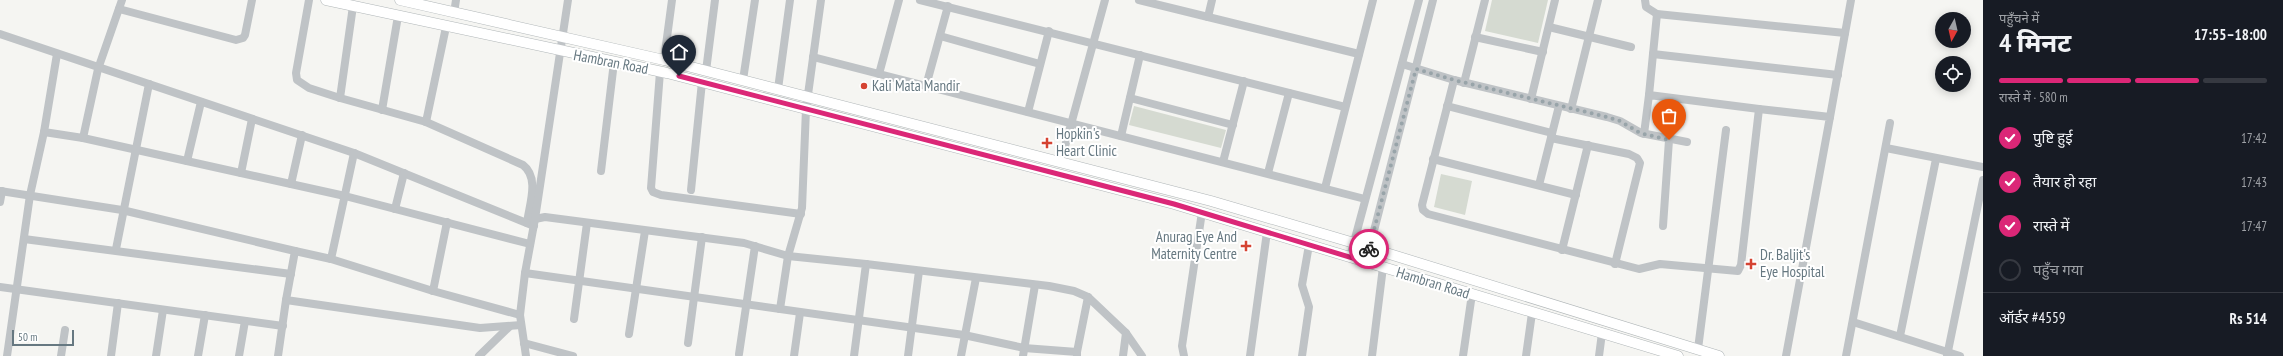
<!DOCTYPE html>
<html lang="hi">
<meta charset="utf-8">
<style>
body{margin:0;font-family:"PT Sans Narrow","Noto Sans Devanagari",sans-serif;background:#242831;color:#f1f3f6;height:100vh;display:flex;flex-direction:column;font-size:15px;white-space:nowrap}
*{box-sizing:border-box;margin:0}
p{font-size:13px;color:#9ea1a6}
.icon{flex:none;width:22px;height:22px;fill:none;stroke:currentColor;stroke-width:2;stroke-linecap:round;stroke-linejoin:round}
.map{position:relative;flex:1;overflow:hidden}
.panel{display:flex;flex-direction:column;background:#171b24;width:300px}
.panel>*{flex:none}
.needle{width:26px;rotate:188deg}
.buttons{position:absolute;left:1935px;top:12px;display:grid;gap:8px}
.buttons a{display:grid;place-items:center;width:36px;height:36px;border-radius:50%;background:#171b24;box-shadow:0 2px 10px #0003;font-size:20px}
.scale{position:absolute;left:12px;bottom:10px;width:62px;box-sizing:border-box;padding-left:4px;border:2px solid #667881;border-top:0;font-size:11px;line-height:14px;white-space:nowrap;color:#667881;-webkit-text-stroke:3px #fff;paint-order:stroke}
.pin{position:absolute;display:grid;place-items:center;width:34px;height:34px;color:#fff;margin:-41px -17px;border-radius:50% 50% 50% 0;rotate:-45deg;box-shadow:0 0 4px #0007}
.pin .icon{rotate:45deg}
.courier{position:absolute;display:grid;place-items:center;width:40px;height:40px;margin:-20px;border:3px solid #db2777;border-radius:50%;background:#fff;color:#222;box-shadow:0 1px 5px #0007}
.headline em{font-style:normal;font-weight:700}
.headline div{display:flex;flex-direction:column-reverse}
.headline{display:flex;align-items:center;justify-content:space-between;height:68px;padding:0 16px}
h1{font-size:26px;font-weight:700;line-height:30px}
.bar{display:grid;grid-template-columns:repeat(4,1fr);gap:6px 4px;align-content:center;height:48px;padding:0 16px}
.bar i{height:5px;border-radius:3px;background:#363941}
.bar .selected{background:#db2777}
.bar p{grid-column:span 4}
.line{display:flex;align-items:center;gap:10px;padding:0 16px;border-top:1px solid #363941}
.line div{flex:1}
ol{padding:0 16px;list-style:none}
li{display:flex;align-items:center;gap:12px;height:44px}
li p{margin-inline-start:auto}
li .icon{padding:4px;border-radius:50%;background:#db2777;color:#fff;stroke-width:4}
li:last-child{color:#9ea1a6}
li i{width:22px;height:22px;border:2px solid #363941;border-radius:50%}
main{display:flex;flex:1;min-height:0}
.map>svg:first-child{display:block}
</style>
<main>
<div class="map">
<svg width="1983" height="356" viewBox="0 0 1983 356">
<rect width="100%" height="100%" fill="#f5f5f2"/>
<g fill="#d5dad1">
<polygon points="1492,0 1548,0 1538,43 1485,31"/>
<polygon points="1134,106 1226,130 1221,148 1129,125"/>
<polygon points="1441,174 1472,181 1465,215 1434,207"/>
</g>
<g fill="none" stroke-linecap="round" stroke-linejoin="round">
<g stroke="#b0b6b8" stroke-width="11">
<g id="major">
<polyline points="326,0 667,73 1174,204 1678,356"/>
<polyline points="400,0 664,60 1211,201 1354,243 1719,356"/>
</g>
</g>
<g stroke="#bfc3c6" stroke-width="8">
<path d="M309,0L296,73L297,80L309,88L340,98L426,122L523,165C540,178 529,205 527,223"/>
<polyline points="920,0 1345,107"/>
<polyline points="1139,0 1208,17"/>
<polyline points="1212,0 1208,17 1359,54"/>
<polyline points="1645,0 1646,7 1657,14 1845,33"/>
<polyline points="119,9 236,40 243,38 245,35 252,0"/>
<polyline points="454,13 456,0"/>
<polyline points="1549,27 1631,47"/>
<polyline points="0,34 354,153 534,226"/>
<polyline points="940,36 1040,64"/>
<polyline points="1475,37 1543,52"/>
<polyline points="57,54 44,132 83,138 345,196 530,244"/>
<polyline points="1653,54 1657,14"/>
<polyline points="813,57 1365,199"/>
<polyline points="664,60 672,0"/>
<polyline points="1402,64 1454,80 1607,117 1620,121 1641,133 1687,142"/>
<polyline points="706,71 715,0"/>
<polyline points="660,72 651,188 653,192 661,195 801,214"/>
<polyline points="879,74 899,0"/>
<polyline points="743,80 755,0"/>
<polyline points="1454,80 1422,205 1423,210 1428,214 1639,269 1660,264 1738,271 1741,265 1759,109 1830,117 1786,356"/>
<polyline points="1464,83 1485,0"/>
<polyline points="926,86 948,6"/>
<polyline points="778,89 790,0"/>
<polyline points="1649,95 1653,54 1838,75"/>
<polyline points="340,98 353,6"/>
<polyline points="1130,98 1233,125"/>
<polyline points="1531,99 1555,0"/>
<polyline points="1447,106 1552,133"/>
<polyline points="1571,109 1598,0"/>
<polyline points="382,110 398,16"/>
<polyline points="1028,112 1049,31"/>
<polyline points="1830,117 1851,0"/>
<polyline points="426,122 446,27"/>
<polyline points="1644,134 1649,95 1759,109"/>
<polyline points="1121,136 1140,55"/>
<polyline points="83,138 98,69 122,0"/>
<polyline points="1551,138 1629,154 1637,158 1640,163 1615,264"/>
<polyline points="1886,148 1983,167"/>
<polyline points="1433,159 1576,195"/>
<polyline points="187,161 201,102"/>
<polyline points="1061,161 1105,0"/>
<polyline points="1223,162 1244,81"/>
<polyline points="601,171 614,62"/>
<polyline points="241,173 252,119"/>
<polyline points="1268,173 1289,93"/>
<polyline points="291,184 302,135"/>
<polyline points="1539,185 1559,106"/>
<polyline points="1325,188 1373,0"/>
<polyline points="691,190 702,82"/>
<polyline points="0,191 122,210 295,251 286,300 480,328 521,325"/>
<polyline points="0,202 2,191"/>
<polyline points="395,209 404,173"/>
<polyline points="535,219 545,217 744,243 788,256 866,264 854,356"/>
<polyline points="1663,226 1669,140"/>
<polyline points="24,239 291,274"/>
<polyline points="116,249 149,84"/>
<polyline points="1562,250 1588,145"/>
<polyline points="295,251 331,259 433,291 520,315"/>
<polyline points="1350,257 1419,0"/>
<polyline points="331,259 354,153"/>
<polyline points="1366,262 1433,0"/>
<polyline points="866,264 1049,286 1074,291 1088,297"/>
<polyline points="525,273 964,335 1024,348 1077,352 1077,356"/>
<polyline points="0,287 283,326"/>
<polyline points="433,291 447,222"/>
<polyline points="780,309 788,256 802,208 806,109 821,0"/>
<polyline points="574,319 587,223"/>
<polyline points="1853,322 1960,356"/>
<polyline points="1126,333 1142,356"/>
<polyline points="629,334 645,231"/>
<polyline points="1900,336 1936,159"/>
<polyline points="524,343 573,356"/>
<polyline points="688,343 702,237"/>
<polyline points="1698,349 1726,130"/>
<polyline points="1077,352 1088,297 1126,333 1123,356"/>
<polyline points="739,354 755,246"/>
<polyline points="7,356 30,195 44,132"/>
<polyline points="61,356 65,330"/>
<polyline points="111,356 118,303"/>
<polyline points="156,356 163,310"/>
<polyline points="198,356 205,315"/>
<polyline points="239,356 245,321"/>
<polyline points="278,356 286,300"/>
<polyline points="479,356 509,327"/>
<polyline points="526,356 520,315 525,273 535,219 568,0"/>
<polyline points="794,356 800,313"/>
<polyline points="908,356 919,271"/>
<polyline points="961,356 976,278"/>
<polyline points="1023,356 1035,285"/>
<polyline points="1184,356 1182,346 1202,212"/>
<polyline points="1250,356 1267,232"/>
<polyline points="1302,356 1309,307 1302,285 1309,245"/>
<polyline points="1372,356 1383,267"/>
<polyline points="1463,356 1472,294"/>
<polyline points="1526,356 1532,313"/>
<polyline points="1599,356 1602,333"/>
<polyline points="1846,356 1890,123"/>
<polyline points="1947,356 1983,180"/>
</g>
<use href="#major" stroke="#fff" stroke-width="10"/>
</g>
<g fill="none" stroke-linecap="round" stroke-linejoin="round">
<polyline stroke="#98a4a9" stroke-width="4" stroke-dasharray="0 7.2" points="1369,249 1416,69 1454,80 1607,117 1620,121 1640,133 1669,140"/>
<polyline stroke="#db2777" stroke-width="5" points="679,76 1174,204 1366,262 1369,249"/>
</g>
<g fill="#d54332" stroke="#fff" stroke-width="1.5">
<circle cx="864" cy="86" r="4"/>
<path d="M1045 137h4v4h4v4h-4v4h-4v-4h-4v-4h4z"/>
<path d="M1244 240h4v4h4v4h-4v4h-4v-4h-4v-4h4z"/>
<path d="M1749 258h4v4h4v4h-4v4h-4v-4h-4v-4h4z"/>
</g>
<g text-anchor="middle" stroke-width="4" stroke-linejoin="round" paint-order="stroke">
<g font-size="15" fill="#667881" stroke="#fff">
<text transform="translate(611 62) rotate(11)" y="5">Hambran Road</text>
<text transform="translate(1433 283) rotate(17)" y="5">Hambran Road</text>
</g>
<g font-size="15" fill="#667881" stroke="#fff" text-anchor="start">
<text x="872" y="91">Kali Mata Mandir</text>
<text x="1056" y="139">Hopkin's<tspan x="1056" dy="17">Heart Clinic</tspan></text>
<text x="1237" y="242" text-anchor="end">Anurag Eye And<tspan x="1237" dy="17">Maternity Centre</tspan></text>
<text x="1760" y="260">Dr. Baljit's<tspan x="1760" dy="17">Eye Hospital</tspan></text>
</g>
</g>
</svg>
<div class="buttons">
<a><svg class="needle" viewBox="-14 -14 28 28"><path d="M0-13l5 13h-10z" fill="#e53935"/><path d="M0 13l5-13h-10z" fill="#9ea1a6"/></svg></a>
<a><svg class="icon" aria-label="locate" viewBox="0 0 24 24"><circle cx="12" cy="12" r="6"/><path d="M12 2v4M12 18v4M2 12h4M18 12h4"/></svg></a>
</div>
<div class="scale">50 m</div>
<div class="pin" style="left:1669px;top:140px;background:#ea580c"><svg class="icon" aria-label="bag" viewBox="0 0 24 24"><path d="M5 8h14l-1 12H6zM9 8a3 3 0 0 1 6 0"/></svg></div>
<div class="pin" style="left:679px;top:76px;background:#1f2937"><svg class="icon" aria-label="home" viewBox="0 0 24 24"><path d="M3 11l9-7 9 7M6 9v11h12V9"/></svg></div>
<div class="courier" style="left:1369px;top:249px"><svg class="icon" aria-label="bike" viewBox="0 0 24 24"><circle cx="6" cy="16" r="4"/><circle cx="18" cy="16" r="4"/><path d="M6 16l4-8h5l3 8M10 8l3 8H6M13 5h3"/></svg></div>
</div>
<section class="panel">
<div class="headline"><div><h1>4 मिनट</h1><p>पहुँचने में</p></div><em>17:55–18:00</em></div>
<div class="bar"><i class="selected"></i><i class="selected"></i><i class="selected"></i><i></i><p>रास्ते में · 580 m</p></div>
<ol>
<li><svg class="icon" aria-label="check" viewBox="0 0 24 24"><path d="M5 12l5 5 9-10"/></svg>पुष्टि हुई<p>17:42</p></li>
<li><svg class="icon" aria-label="check" viewBox="0 0 24 24"><path d="M5 12l5 5 9-10"/></svg>तैयार हो रहा<p>17:43</p></li>
<li><svg class="icon" aria-label="check" viewBox="0 0 24 24"><path d="M5 12l5 5 9-10"/></svg>रास्ते में<p>17:47</p></li>
<li><i></i>पहुँच गया</li>
</ol>
<div class="line" style="height:52px"><div>ऑर्डर #4559</div><b>Rs 514</b></div>
</section>
</main>
